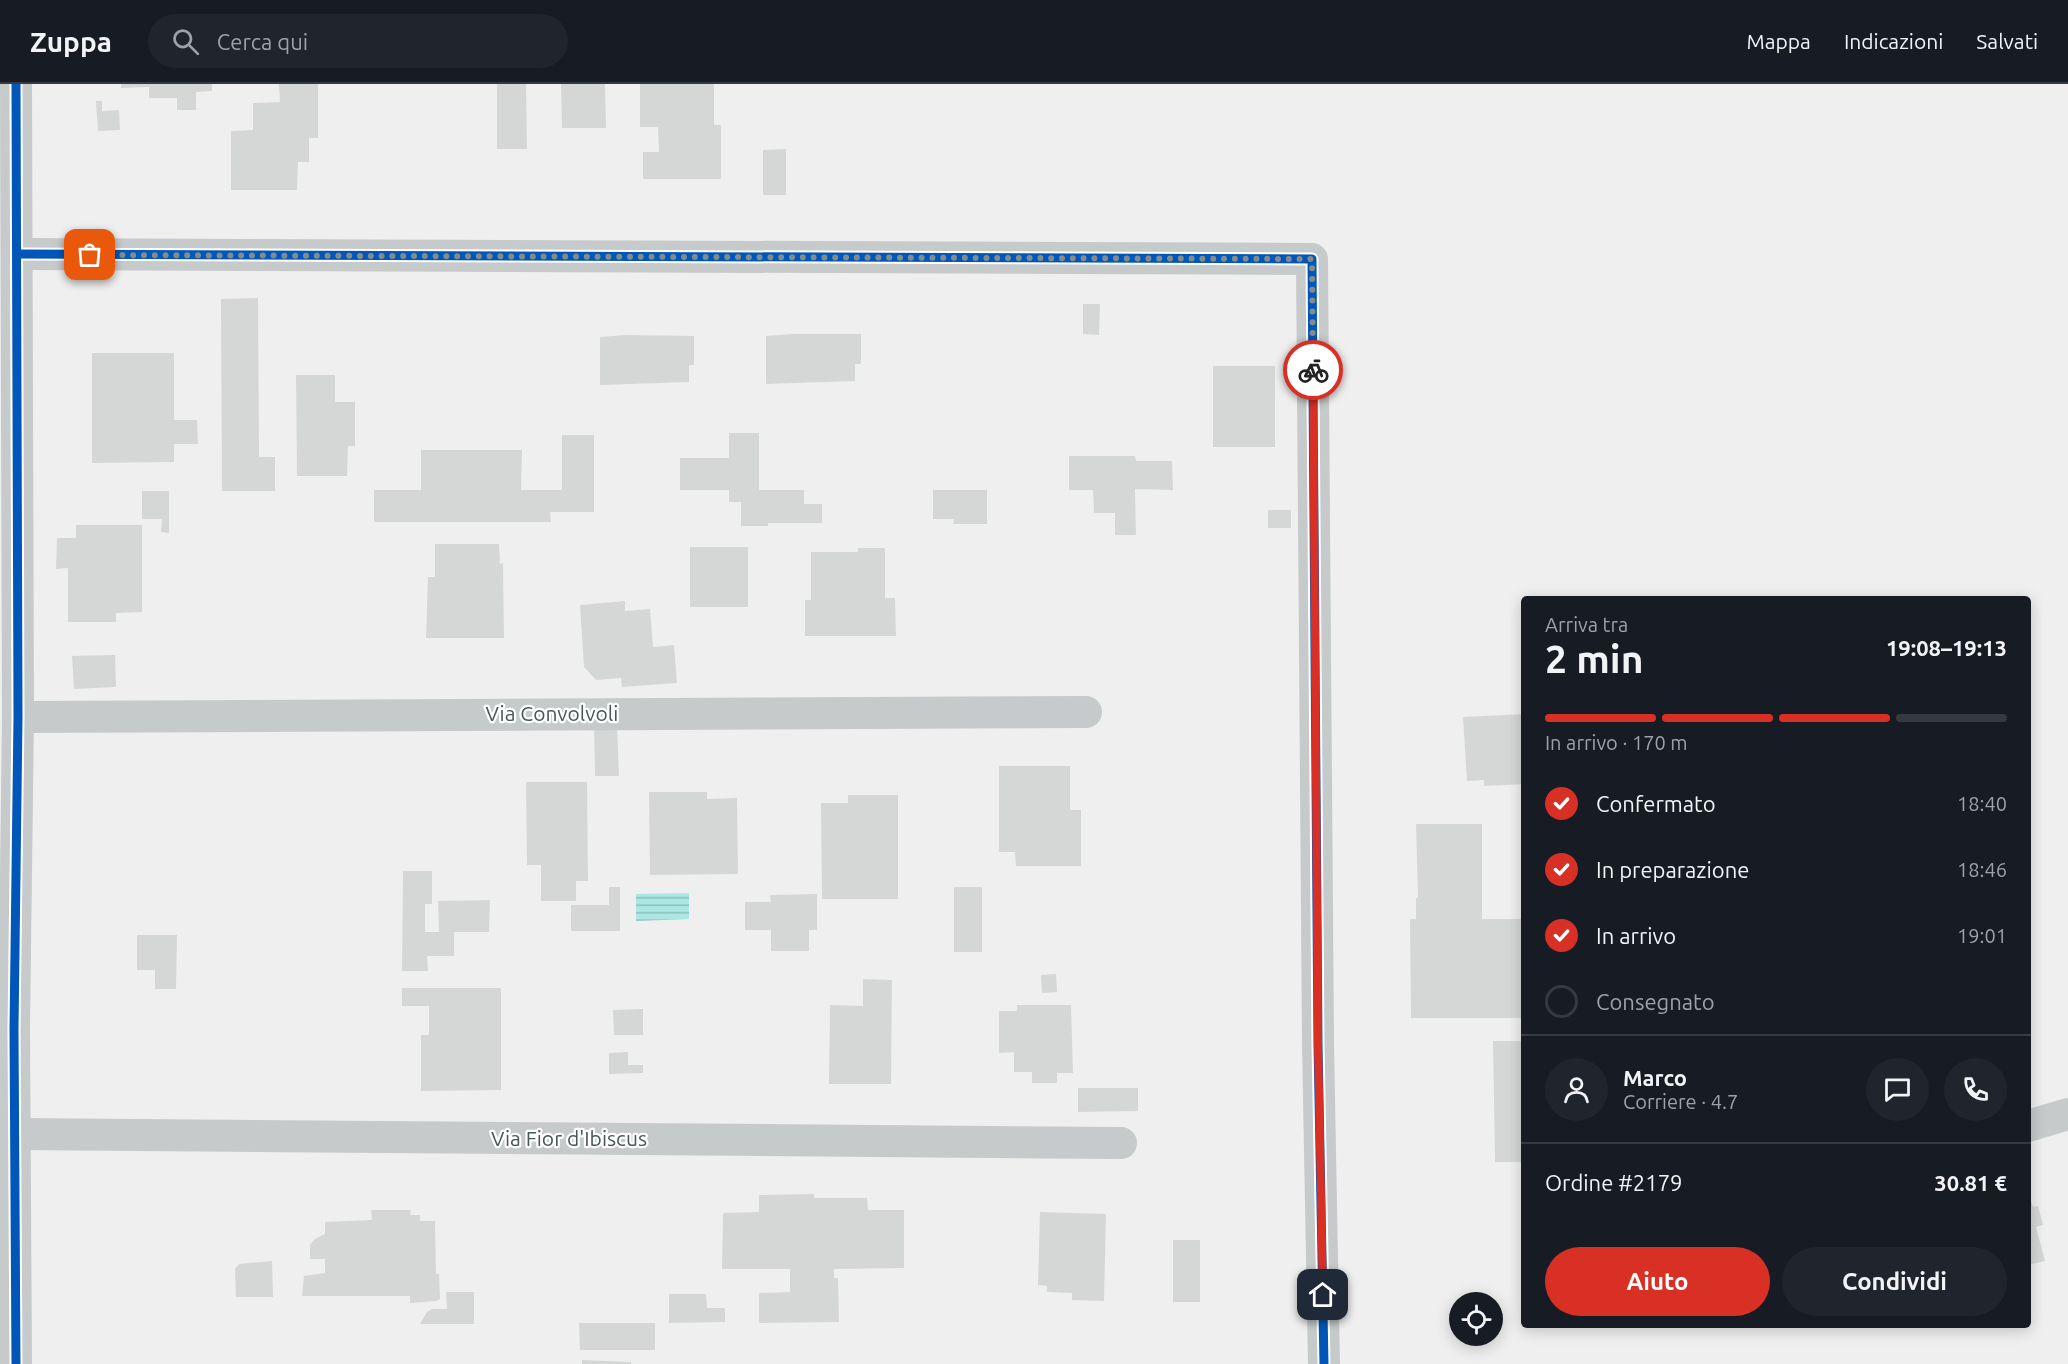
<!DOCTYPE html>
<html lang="it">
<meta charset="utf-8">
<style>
body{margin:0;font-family:Ubuntu,sans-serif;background:#20242c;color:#f1f3f6;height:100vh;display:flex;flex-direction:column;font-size:22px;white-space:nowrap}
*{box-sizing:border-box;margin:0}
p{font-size:20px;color:#9ea1a6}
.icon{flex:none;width:33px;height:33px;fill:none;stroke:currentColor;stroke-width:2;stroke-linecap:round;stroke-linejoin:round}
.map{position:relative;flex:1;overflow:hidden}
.details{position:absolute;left:1521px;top:512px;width:510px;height:732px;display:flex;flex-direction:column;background:#171b24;border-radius:6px;box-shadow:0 3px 15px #0003}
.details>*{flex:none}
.tools{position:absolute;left:1449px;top:1208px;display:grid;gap:12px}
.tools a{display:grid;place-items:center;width:54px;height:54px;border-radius:50%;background:#171b24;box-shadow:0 3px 15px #0003;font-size:30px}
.pin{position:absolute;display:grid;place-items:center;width:51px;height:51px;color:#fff;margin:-26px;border-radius:12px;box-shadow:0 3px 9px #0006}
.courier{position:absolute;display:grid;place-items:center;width:60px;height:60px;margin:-30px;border:4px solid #d93025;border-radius:50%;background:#fff;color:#222;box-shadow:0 2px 8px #0007}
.overview em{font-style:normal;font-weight:700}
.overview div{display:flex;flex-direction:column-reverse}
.overview{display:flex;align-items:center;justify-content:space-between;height:102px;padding:0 24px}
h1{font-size:39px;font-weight:700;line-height:45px}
.bar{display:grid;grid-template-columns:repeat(4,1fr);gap:9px 6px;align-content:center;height:72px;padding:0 24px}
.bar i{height:8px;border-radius:4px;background:#363941}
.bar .selected{background:#d93025}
.bar p{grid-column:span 4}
.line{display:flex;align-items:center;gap:15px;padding:0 24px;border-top:2px solid #363941}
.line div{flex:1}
.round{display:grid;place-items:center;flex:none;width:63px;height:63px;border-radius:32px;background:#20242c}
ol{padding:0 24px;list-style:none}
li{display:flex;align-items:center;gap:18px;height:66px}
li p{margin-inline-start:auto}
li .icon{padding:6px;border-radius:50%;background:#d93025;color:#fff;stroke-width:4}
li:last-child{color:#9ea1a6}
li i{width:33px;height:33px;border:3px solid #363941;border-radius:50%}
.action{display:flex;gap:12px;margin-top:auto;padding:12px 24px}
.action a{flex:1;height:69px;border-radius:36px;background:#d93025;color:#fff;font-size:24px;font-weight:700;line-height:69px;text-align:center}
.action a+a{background:#20242c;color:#f1f3f6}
header{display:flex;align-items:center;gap:36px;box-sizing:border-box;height:84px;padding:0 30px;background:#171b24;border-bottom:2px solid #363941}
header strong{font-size:28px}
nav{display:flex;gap:33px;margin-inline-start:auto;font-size:21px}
.search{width:420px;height:54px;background:#20242c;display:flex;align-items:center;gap:15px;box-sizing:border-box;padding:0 21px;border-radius:33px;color:#9ea1a6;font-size:22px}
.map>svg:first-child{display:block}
</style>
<header>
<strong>Zuppa</strong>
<div class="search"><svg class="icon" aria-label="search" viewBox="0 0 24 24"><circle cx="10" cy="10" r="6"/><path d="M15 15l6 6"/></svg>Cerca qui</div>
<nav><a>Mappa</a><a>Indicazioni</a><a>Salvati</a></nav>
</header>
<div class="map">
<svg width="2068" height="1280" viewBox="0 0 2068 1280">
<defs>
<pattern id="water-rules" width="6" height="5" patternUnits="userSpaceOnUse" patternTransform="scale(1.5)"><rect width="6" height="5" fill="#ace8e3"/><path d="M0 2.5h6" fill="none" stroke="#8ebfbb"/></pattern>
</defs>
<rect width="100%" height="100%" fill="#efefef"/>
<polygon fill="url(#water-rules)" points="689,809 689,835 636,837 636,810"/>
<g fill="#d5d7d7">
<polygon points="121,0 212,0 212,7 196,8 196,26 177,26 177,14 149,14 149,3 121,4"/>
<polygon points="279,0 318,0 318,54 309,54 309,78 298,78 297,106 231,106 231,47 253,46 253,19 280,18"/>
<polygon points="497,0 526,0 527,65 497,65"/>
<polygon points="561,0 605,0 606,44 562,44"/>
<polygon points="640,0 714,0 714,41 721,41 721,95 643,95 643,68 659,68 658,43 640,43"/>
<polygon points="96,17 102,17 102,27 119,26 120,46 98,47"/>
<polygon points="786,65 786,111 763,111 763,66"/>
<polygon points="258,214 259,373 275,373 275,407 222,407 221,215"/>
<polygon points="1083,220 1100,220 1099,251 1083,250"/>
<polygon points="792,250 861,250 861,280 855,280 855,297 766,300 766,252"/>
<polygon points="626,251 694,252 694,281 689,281 689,298 600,301 600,253"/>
<polygon points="92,269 174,269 174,336 197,336 198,360 174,360 174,378 92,379"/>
<rect x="1213" y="282" width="62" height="81"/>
<polygon points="296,291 335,291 335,318 355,318 355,362 348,362 347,392 297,392"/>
<polygon points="729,349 759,349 759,406 804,406 804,420 822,420 822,439 768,439 768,442 741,442 741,418 729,418 729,406 680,406 680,374 729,374"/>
<polygon points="562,351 594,351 594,428 550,428 551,438 374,438 374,406 421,406 421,366 522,366 521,406 562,406"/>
<polygon points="1069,372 1135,372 1136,377 1172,377 1173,406 1135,405 1136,451 1115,451 1115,429 1094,429 1093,406 1069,406"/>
<polygon points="933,406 987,406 987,440 953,440 954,435 933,435"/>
<polygon points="142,407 169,407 169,449 161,448 162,435 142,435"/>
<rect x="1268" y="426" width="23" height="18"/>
<polygon points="76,441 142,441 142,528 116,529 116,538 68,538 68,484 56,485 57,454 76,454"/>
<polygon points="435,460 499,460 500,480 503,479 504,554 426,554 428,493 435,493"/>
<rect x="690" y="463" width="58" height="60"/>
<polygon points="858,464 885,464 885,514 895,514 896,552 805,552 805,516 811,516 811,468 858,468"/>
<polygon points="625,517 625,527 650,525 653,563 674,561 677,599 622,603 621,594 596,596 584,583 580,521"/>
<polygon points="115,571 116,603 74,605 72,572"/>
<polygon points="1524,630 1524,700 1484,702 1484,696 1467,697 1463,633"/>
<polygon points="594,639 617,640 619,692 595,692"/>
<polygon points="999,682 1070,682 1070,726 1081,726 1081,782 1016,782 1015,768 999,768"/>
<polygon points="526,698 587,698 588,797 576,797 576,817 541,817 541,781 527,781"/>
<polygon points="649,708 707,708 707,715 737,714 738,790 650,791"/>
<polygon points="848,711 898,711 898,815 822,815 821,719 848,719"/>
<polygon points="1416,740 1482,740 1482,835 1524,835 1524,934 1411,934 1410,835 1416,835 1416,814 1418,814"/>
<polygon points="403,787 432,787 432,820 425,820 425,848 439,848 438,817 490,816 489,848 454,848 454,872 427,872 428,887 402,887"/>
<polygon points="609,803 620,803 620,847 571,847 571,821 609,821"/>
<rect x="954" y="803" width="28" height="65"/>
<polygon points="817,810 817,846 809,846 809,867 771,867 771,846 745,846 745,818 771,818 770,811"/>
<polygon points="137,851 177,851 176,905 155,905 155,886 137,886"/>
<polygon points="1056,890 1057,908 1042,909 1041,891"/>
<polygon points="863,895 892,896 891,1000 829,1000 830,921 863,922"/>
<polygon points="402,904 501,904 501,1006 421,1007 421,951 429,951 429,922 402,922"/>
<polygon points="1017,921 1071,921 1073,989 1057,989 1057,999 1032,999 1032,988 1014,988 1014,968 999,969 999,927 1017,927"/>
<polygon points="643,925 643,951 614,951 613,926"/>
<polygon points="1493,957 1521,957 1524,1078 1495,1078"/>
<polygon points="628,968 628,981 643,981 643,989 609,990 609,969"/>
<polygon points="1078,1004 1138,1004 1138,1027 1078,1028"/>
<polygon points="2028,1107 2033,1123 2038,1122 2043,1141 2036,1143 2045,1177 2028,1181"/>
<polygon points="814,1110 814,1114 867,1114 868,1126 904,1126 904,1184 834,1185 834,1194 838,1194 839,1238 759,1239 759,1209 790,1208 790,1185 722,1185 723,1129 759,1128 759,1111"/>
<polygon points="371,1126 411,1126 410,1131 420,1131 420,1137 435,1137 436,1190 439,1190 440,1215 436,1217 410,1219 410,1212 302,1212 304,1192 325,1189 325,1175 310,1175 310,1161 315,1155 325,1150 325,1138 372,1136"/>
<polygon points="1040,1128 1106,1130 1104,1217 1072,1216 1072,1209 1047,1208 1047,1202 1038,1201"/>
<rect x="1173" y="1156" width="27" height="62"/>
<polygon points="272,1177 273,1213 236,1213 235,1185 239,1180"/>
<polygon points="446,1208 474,1208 474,1240 420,1240 427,1228 432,1225 447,1225"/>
<polygon points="669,1210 706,1210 707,1224 725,1224 725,1238 669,1239"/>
<polygon points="579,1239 655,1239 655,1266 580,1266"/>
<polygon points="582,1276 631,1278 631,1280 582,1280"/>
</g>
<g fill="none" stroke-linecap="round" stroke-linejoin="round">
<g stroke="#c6cacb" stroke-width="32">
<polyline points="18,170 1312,175 1318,960 1324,1280"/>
<polyline points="18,633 1086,628"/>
<polyline points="2028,1042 2068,1030"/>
<polyline points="17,1050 1121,1059"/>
<polyline points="16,1280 14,945 18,633 16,0"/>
</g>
<g stroke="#fff" stroke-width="13">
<g id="cycleway">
<polyline points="18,170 1312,175 1318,960 1324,1280"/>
<polyline points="16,1280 14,945 18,633 16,0"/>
</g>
</g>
<use href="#cycleway" stroke="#0057b8" stroke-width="9"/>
</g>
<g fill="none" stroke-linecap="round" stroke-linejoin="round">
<polyline stroke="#828c8e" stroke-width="6" stroke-dasharray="0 10.8" points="90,171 1312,175 1313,286"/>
<polyline stroke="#d93025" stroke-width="8" points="1313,286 1318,960 1323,1211"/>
</g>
<g text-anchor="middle" stroke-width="4.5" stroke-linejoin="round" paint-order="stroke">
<g font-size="21" fill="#47575a" stroke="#fff">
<text x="552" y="637">Via Convolvoli</text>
<text x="569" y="1062">Via Fior d'Ibiscus</text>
</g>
</g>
</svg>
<div class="tools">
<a><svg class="icon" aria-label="locate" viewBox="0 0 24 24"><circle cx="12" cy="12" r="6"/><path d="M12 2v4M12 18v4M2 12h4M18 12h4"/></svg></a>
</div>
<div class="pin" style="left:90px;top:171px;background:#ea580c"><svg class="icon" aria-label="bag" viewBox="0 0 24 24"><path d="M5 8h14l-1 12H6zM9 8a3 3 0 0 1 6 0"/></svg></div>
<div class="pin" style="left:1323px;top:1211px;background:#1f2937"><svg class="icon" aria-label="home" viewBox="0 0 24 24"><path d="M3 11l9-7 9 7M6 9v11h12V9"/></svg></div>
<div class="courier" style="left:1313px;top:286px"><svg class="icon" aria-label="bike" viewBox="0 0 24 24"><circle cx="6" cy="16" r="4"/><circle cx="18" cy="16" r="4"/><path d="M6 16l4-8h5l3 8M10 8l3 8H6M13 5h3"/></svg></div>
<section class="details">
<div class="overview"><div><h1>2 min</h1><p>Arriva tra</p></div><em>19:08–19:13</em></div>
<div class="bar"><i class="selected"></i><i class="selected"></i><i class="selected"></i><i></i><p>In arrivo · 170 m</p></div>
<ol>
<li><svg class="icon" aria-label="check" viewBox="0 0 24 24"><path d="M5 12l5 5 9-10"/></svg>Confermato<p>18:40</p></li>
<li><svg class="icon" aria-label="check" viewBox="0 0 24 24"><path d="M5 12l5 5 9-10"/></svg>In preparazione<p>18:46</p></li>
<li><svg class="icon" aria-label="check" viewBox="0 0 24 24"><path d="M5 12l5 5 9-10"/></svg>In arrivo<p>19:01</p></li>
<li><i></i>Consegnato</li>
</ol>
<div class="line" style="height:108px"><a class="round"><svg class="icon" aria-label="person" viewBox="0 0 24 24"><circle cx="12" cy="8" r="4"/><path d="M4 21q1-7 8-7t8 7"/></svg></a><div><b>Marco</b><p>Corriere · 4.7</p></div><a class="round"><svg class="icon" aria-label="chat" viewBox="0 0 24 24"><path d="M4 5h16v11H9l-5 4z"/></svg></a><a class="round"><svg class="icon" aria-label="phone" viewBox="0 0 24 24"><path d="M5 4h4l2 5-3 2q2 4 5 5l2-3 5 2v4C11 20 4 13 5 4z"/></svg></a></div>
<div class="line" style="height:78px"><div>Ordine #2179</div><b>30.81 €</b></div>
<div class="action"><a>Aiuto</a><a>Condividi</a></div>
</section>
</div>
